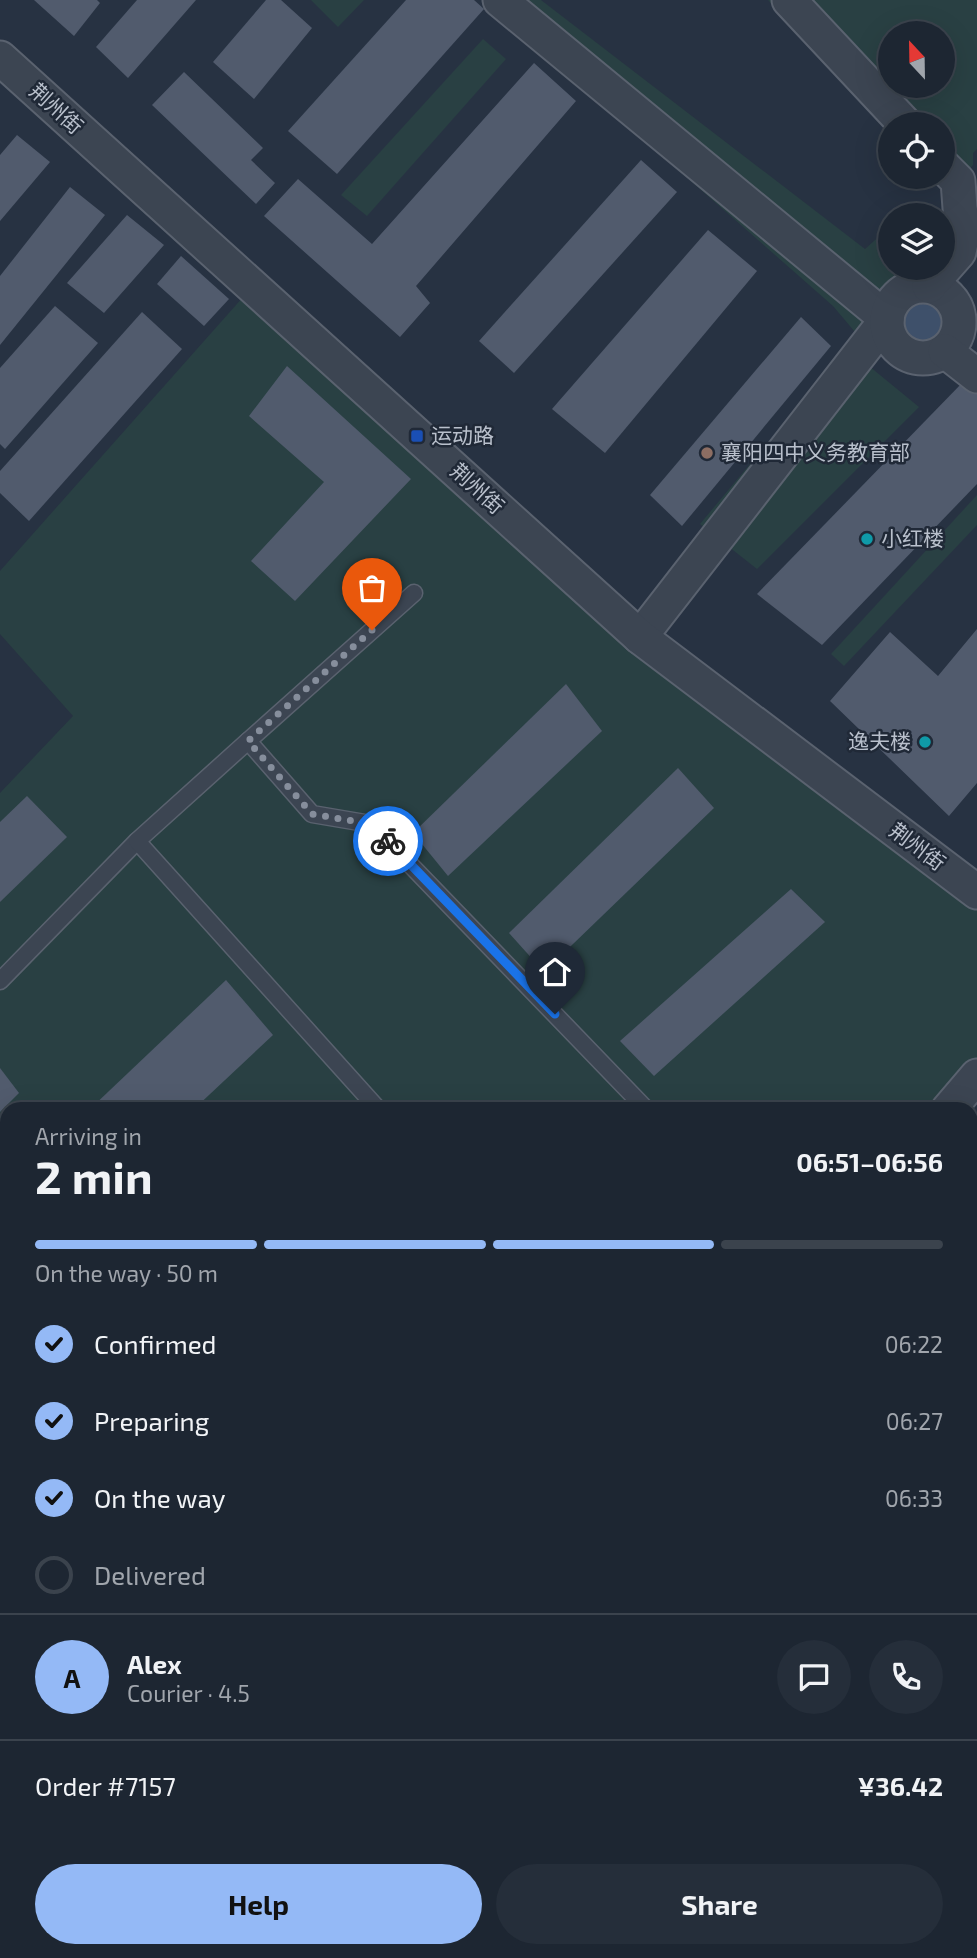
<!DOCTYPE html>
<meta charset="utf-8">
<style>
body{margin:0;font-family:"Exo 2","Noto Sans SC",sans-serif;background:#252e3a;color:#f1f3f6;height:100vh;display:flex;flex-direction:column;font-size:26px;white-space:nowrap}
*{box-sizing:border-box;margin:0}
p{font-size:23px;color:#a0a5ac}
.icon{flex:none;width:38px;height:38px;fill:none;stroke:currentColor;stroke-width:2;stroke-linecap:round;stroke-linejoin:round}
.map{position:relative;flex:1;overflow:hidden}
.side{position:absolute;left:0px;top:1102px;width:978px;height:856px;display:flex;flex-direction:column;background:#1d2632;border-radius:21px 21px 0 0;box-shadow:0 7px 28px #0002,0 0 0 2px #3b434d}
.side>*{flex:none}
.needle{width:46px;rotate:338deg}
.fabs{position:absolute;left:878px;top:21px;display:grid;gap:14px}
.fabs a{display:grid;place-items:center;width:77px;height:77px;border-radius:50%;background:#1d2632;box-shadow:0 7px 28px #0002,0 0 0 2px #3b434d;font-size:35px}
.pin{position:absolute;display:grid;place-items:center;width:60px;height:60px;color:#fff;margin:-72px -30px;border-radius:50% 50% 50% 0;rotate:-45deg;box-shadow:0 0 7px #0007}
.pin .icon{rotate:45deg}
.courier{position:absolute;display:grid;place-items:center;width:70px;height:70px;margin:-35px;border:5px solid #1a73e8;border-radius:50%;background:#fff;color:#222;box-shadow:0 2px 9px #0007}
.head em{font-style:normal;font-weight:700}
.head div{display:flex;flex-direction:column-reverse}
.head{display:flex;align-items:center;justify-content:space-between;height:119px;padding:0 35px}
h1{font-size:46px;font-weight:700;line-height:52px}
.bar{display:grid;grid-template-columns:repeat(4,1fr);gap:10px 7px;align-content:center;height:84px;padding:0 35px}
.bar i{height:9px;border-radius:5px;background:#3b434d}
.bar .selected{background:#94b9f6}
.bar p{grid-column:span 4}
.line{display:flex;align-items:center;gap:18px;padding:0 35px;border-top:2px solid #3b434d}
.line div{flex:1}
.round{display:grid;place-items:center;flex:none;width:74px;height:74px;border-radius:37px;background:#252e3a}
ol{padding:0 35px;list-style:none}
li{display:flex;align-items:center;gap:21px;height:77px}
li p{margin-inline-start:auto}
li .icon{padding:7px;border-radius:50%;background:#94b9f6;color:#111;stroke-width:4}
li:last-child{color:#a0a5ac}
li i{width:38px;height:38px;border:4px solid #3b434d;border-radius:50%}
.cta{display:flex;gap:14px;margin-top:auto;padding:14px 35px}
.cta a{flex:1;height:80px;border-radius:42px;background:#94b9f6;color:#111;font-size:28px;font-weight:700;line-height:80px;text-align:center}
.cta a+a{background:#252e3a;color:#f1f3f6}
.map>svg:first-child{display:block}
</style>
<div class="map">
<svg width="977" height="1958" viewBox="0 0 977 1958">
<rect width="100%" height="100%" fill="#273242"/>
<polygon fill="#363443" points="971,1715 977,1735 977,1958 255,1958 260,1951 971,1951"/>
<g fill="#294043" fill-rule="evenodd">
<polygon points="311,0 364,0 338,27"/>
<polygon points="496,0 541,0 865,249 884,232 891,239 891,268 903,268 884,291 887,319 866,345 833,306 493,7"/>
<path d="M768,0H977V149L973,153V165L958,181L943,177V124H891V130ZM891,33H943V86H891Z"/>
<polygon points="483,39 506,59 367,216 341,195"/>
<polygon points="252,287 640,637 977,892 977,1076 948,1110 7,1110 7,1588 0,1582 0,793 73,716 0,634 0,571"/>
<polygon points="847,348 919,407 757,569 700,524"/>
<polygon points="977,495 977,525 844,666 831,654"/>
<polygon points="971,1424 977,1429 977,1691 971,1673"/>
<polygon points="554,1951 863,1951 872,1958 549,1958"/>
</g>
<circle fill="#3e506a" cx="923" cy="320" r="25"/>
<g fill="#515b6d">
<polygon points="34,0 97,0 100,3 74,36"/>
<polygon points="137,0 196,0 128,78 96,47"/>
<polygon points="266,0 281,0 312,28 254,99 213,62"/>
<polygon points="406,0 474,0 484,9 337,174 288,131"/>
<polygon points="534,63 576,101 416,286 430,303 400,337 264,216 298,179 372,244"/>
<polygon points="184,72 263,148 251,160 275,183 256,204 152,105"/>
<polygon points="17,135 50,162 0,221 0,155"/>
<polygon points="641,160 677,192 514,373 479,341"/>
<polygon points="70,187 105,215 0,345 0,276"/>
<polygon points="928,205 942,210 947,216 948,237 943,244 943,215 907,215 915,209"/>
<polygon points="127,215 164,245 104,313 67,283"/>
<polygon points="708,230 757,271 605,453 552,409"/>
<polygon points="181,256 229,299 204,326 157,284"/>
<polygon points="55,306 98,343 5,449 0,444 0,368"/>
<polygon points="142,312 182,349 29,521 0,493 0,471"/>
<polygon points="801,317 831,346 682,526 650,495"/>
<polygon points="287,366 411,479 295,601 251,561 324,482 249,416"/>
<polygon points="963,382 977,393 977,484 822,645 757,594"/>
<polygon points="977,629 977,783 949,816 830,701 890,632 938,676"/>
<polygon points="566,684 602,731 448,876 413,833"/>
<polygon points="678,768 714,808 544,972 509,933"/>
<polygon points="27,796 67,837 0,902 0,822"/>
<polygon points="791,889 825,922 654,1076 620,1041"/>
<polygon points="226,980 273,1035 193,1110 89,1110"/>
<polygon points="0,1068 19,1093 0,1112"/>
<polygon points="7,1626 7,1691 0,1700 0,1634"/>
<polygon points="0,1802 7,1807 7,1891 0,1899"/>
<polygon points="141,1951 173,1951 181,1958 136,1958"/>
<polygon points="209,1951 241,1951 236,1958 216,1958"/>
<polygon points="431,1951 641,1951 649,1958 425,1958"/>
<polygon points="668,1951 738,1951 732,1958 662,1958"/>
</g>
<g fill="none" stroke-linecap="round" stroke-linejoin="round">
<g stroke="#5a626f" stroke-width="19">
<g id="lane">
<polyline points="248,741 414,593"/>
<polyline points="0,981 137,841"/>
<polyline points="379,1110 137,841 248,741 312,814 371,824 647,1110"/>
</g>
</g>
<g stroke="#5a626f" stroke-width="37">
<g id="street">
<polyline points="500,0 887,319 640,637"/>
<polyline points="789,0 905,124"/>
<polyline points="0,58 640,637 977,892"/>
<circle cx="923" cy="322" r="36"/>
<polyline points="929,286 959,252 964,229 960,208 958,181 943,166"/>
<polyline points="945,351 977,376"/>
<polyline points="948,1110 977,1076"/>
<polyline points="971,1673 977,1691"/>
<polyline points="256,1958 261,1951"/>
</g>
</g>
<polyline stroke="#485c60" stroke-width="4.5" stroke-dasharray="5 5" stroke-linecap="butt" points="971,1494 977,1496"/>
<use href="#lane" stroke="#3c4552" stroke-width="16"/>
<use href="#street" stroke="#3c4552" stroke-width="33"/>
</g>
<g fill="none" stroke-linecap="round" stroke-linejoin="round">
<polyline stroke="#868e9c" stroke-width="7" stroke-dasharray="0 12.6" points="372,630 248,741 312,814 371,824 388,841"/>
<polyline stroke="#1a73e8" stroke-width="9" points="388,841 555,1014"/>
</g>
<rect fill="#1a4fb4" stroke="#202937" stroke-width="2.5" x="410" y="429" width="14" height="14" rx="3.5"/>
<circle fill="#8d6e63" stroke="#202937" stroke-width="2.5" cx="707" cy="453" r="7"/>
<g fill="#0f9aa8" stroke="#202937" stroke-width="2.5">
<circle cx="867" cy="539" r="7"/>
<circle cx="925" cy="742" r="7"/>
</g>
<g text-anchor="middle" stroke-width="5" stroke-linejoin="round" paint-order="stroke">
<g font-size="21" fill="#b9c0cc" stroke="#202937">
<text transform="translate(56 109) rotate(42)" y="7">荆州街</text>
<text transform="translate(477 489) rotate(42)" y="7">荆州街</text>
<text transform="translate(917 847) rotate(37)" y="7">荆州街</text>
</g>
<g font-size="21" fill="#b9c0cc" stroke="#202937" text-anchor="start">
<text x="431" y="443">运动路</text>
<text x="721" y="460">襄阳四中义务教育部</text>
<text x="881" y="546">小红楼</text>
<text x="911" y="749" text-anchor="end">逸夫楼</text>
</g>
</g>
</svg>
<div class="fabs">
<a><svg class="needle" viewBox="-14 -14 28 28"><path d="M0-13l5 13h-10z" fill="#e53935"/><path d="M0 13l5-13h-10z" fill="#a0a5ac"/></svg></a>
<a><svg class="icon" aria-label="locate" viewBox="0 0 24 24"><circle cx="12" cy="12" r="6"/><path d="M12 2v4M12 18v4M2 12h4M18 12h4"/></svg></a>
<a><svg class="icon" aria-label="layers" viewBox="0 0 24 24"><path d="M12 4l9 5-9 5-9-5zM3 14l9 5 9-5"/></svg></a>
</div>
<div class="pin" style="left:372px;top:630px;background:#ea580c"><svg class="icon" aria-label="bag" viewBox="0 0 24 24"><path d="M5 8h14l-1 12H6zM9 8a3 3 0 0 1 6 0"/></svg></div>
<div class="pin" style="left:555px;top:1014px;background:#1f2937"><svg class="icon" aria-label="home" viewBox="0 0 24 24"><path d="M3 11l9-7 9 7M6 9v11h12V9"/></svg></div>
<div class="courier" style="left:388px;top:841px"><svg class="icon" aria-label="bike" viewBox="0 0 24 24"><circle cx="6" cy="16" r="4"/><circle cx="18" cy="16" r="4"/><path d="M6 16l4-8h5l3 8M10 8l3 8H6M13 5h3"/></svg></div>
<section class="side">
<div class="head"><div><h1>2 min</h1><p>Arriving in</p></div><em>06:51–06:56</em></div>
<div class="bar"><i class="selected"></i><i class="selected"></i><i class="selected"></i><i></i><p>On the way · 50 m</p></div>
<ol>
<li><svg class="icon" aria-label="check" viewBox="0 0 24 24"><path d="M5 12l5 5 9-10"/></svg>Confirmed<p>06:22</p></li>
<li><svg class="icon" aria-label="check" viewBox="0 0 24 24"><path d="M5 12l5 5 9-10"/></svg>Preparing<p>06:27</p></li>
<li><svg class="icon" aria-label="check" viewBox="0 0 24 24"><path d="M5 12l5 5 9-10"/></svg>On the way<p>06:33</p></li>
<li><i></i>Delivered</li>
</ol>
<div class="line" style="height:126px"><b class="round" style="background:#94b9f6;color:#111">A</b><div><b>Alex</b><p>Courier · 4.5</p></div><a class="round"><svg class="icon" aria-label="chat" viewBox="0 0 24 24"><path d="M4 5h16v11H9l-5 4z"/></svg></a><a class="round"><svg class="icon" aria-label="phone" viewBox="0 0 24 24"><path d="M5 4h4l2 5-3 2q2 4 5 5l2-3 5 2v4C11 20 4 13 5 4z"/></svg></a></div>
<div class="line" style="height:91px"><div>Order #7157</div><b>¥36.42</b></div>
<div class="cta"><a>Help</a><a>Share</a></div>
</section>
</div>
